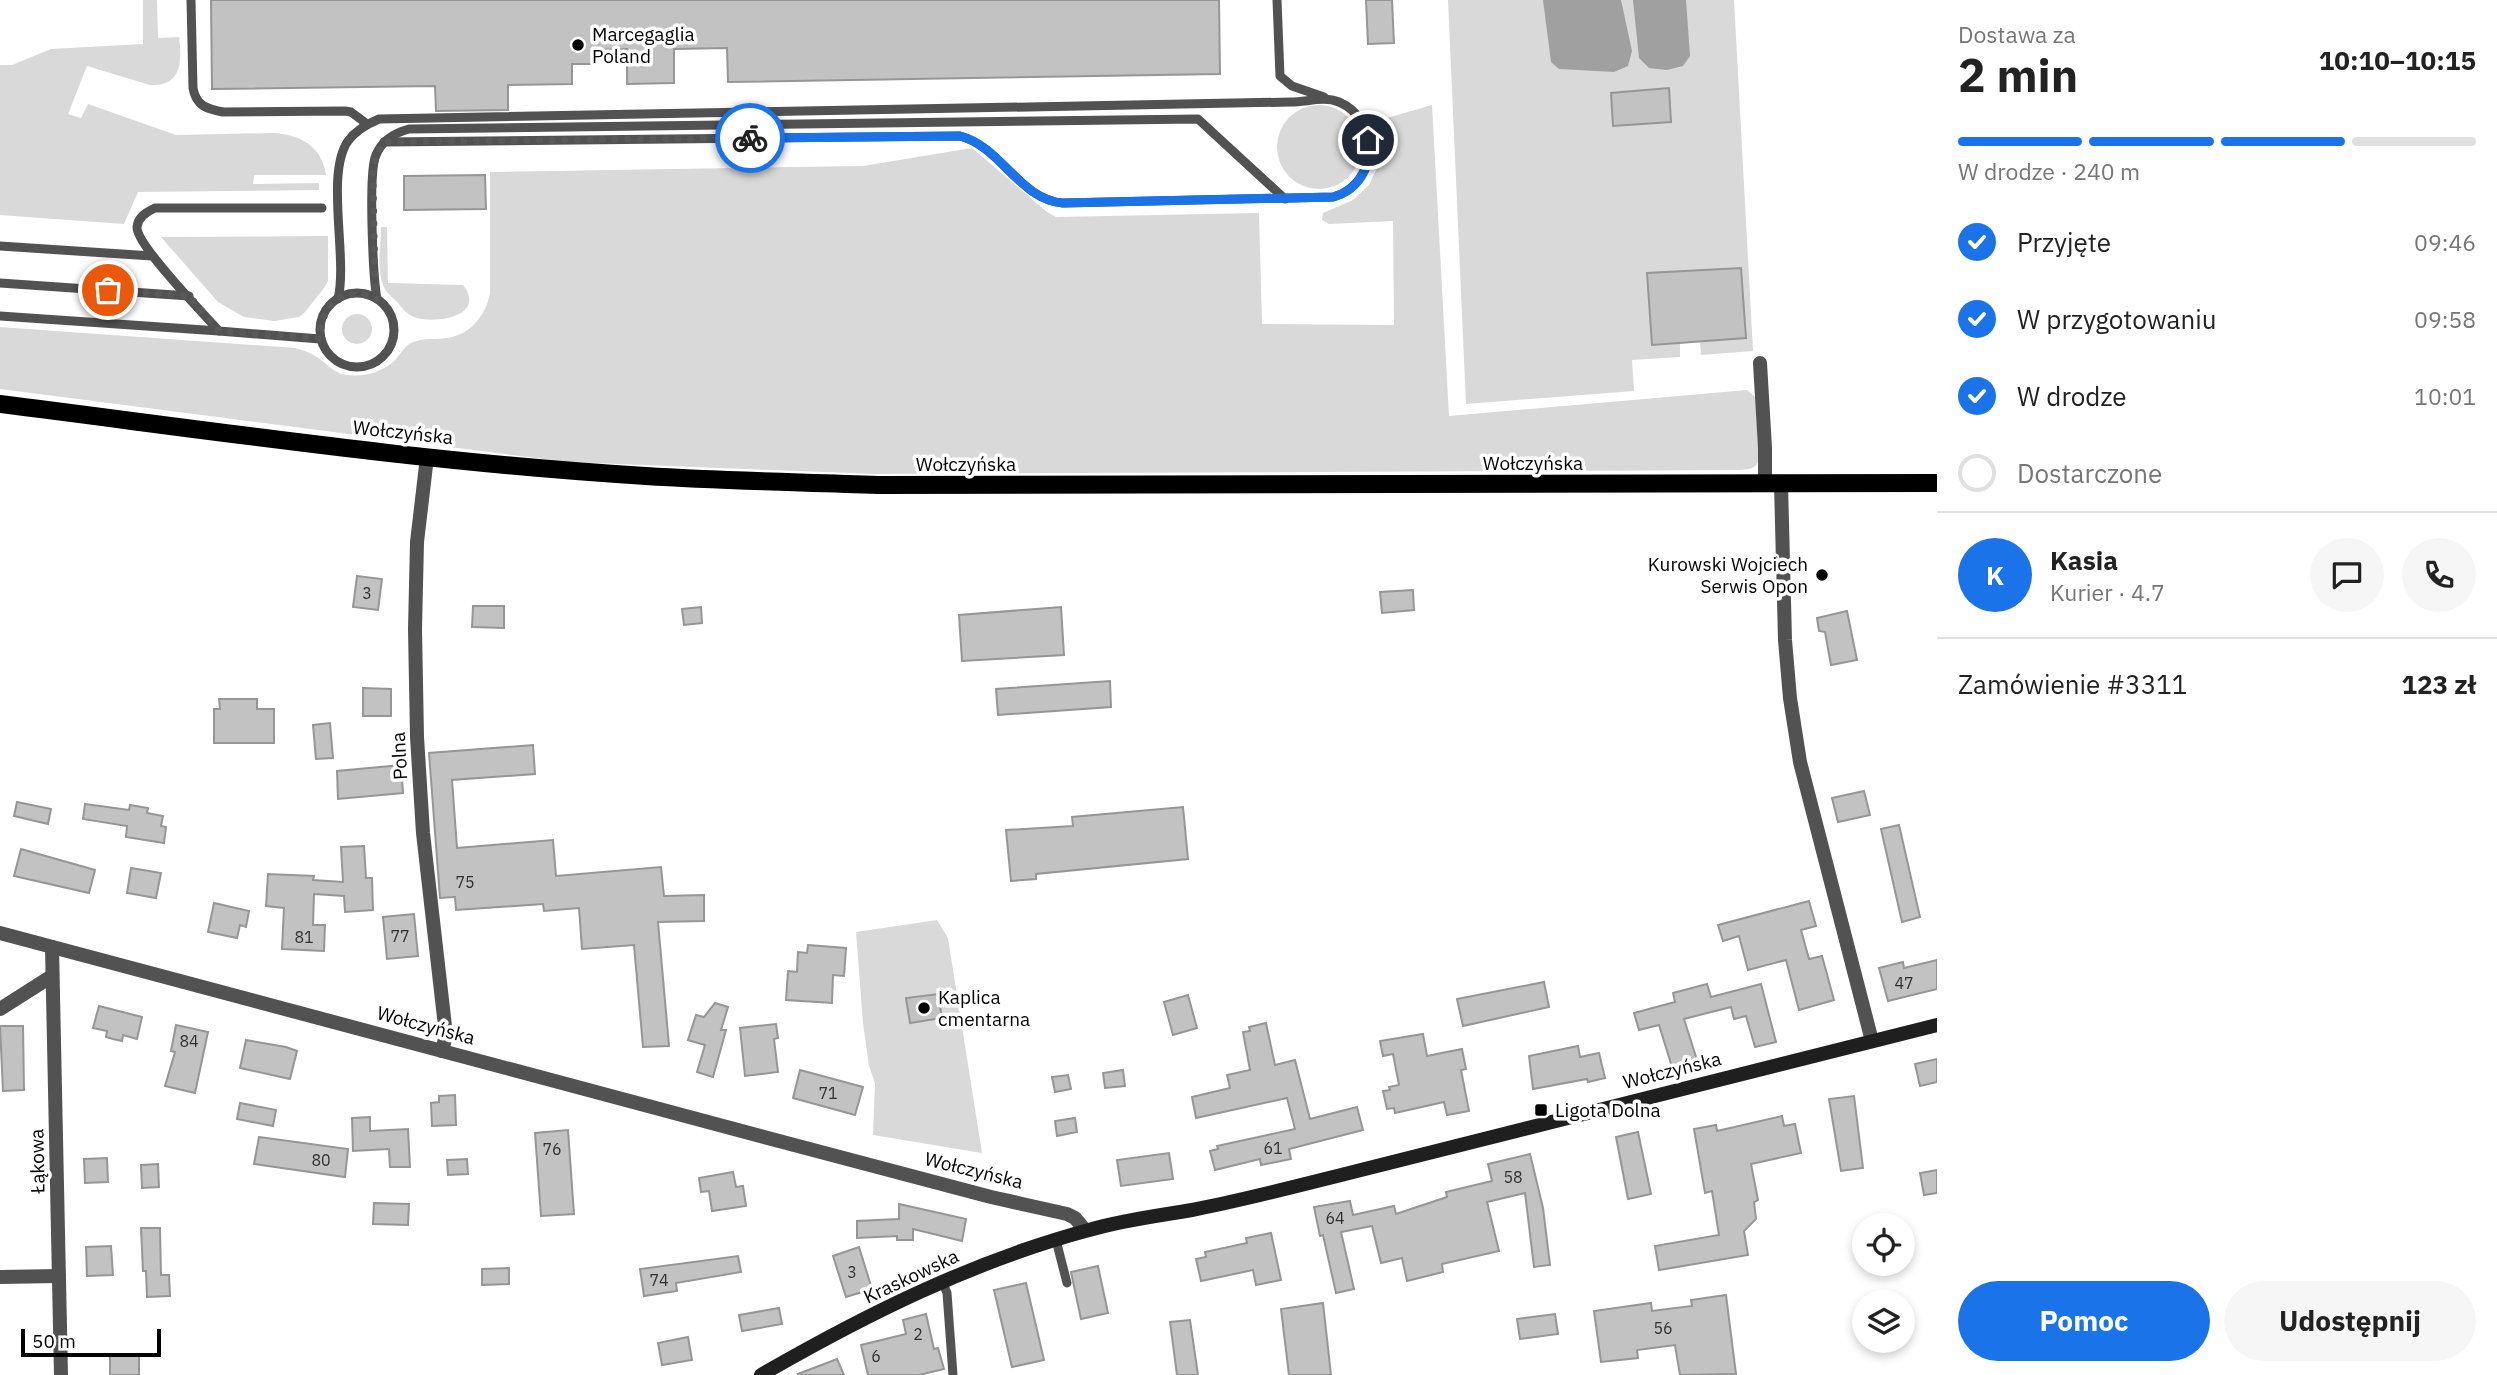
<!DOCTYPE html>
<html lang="pl">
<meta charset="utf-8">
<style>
body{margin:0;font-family:"IBM Plex Sans",sans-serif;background:#f6f6f6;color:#222;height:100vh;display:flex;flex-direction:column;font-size:26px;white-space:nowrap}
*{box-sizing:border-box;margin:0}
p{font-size:23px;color:#767676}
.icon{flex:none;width:38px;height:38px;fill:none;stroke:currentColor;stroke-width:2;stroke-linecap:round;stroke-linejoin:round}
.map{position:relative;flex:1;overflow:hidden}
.side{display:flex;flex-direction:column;background:#fff;width:560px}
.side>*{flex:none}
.controls{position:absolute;left:1852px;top:1213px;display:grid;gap:14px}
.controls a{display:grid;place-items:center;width:63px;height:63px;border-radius:50%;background:#fff;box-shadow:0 4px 10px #0003;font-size:35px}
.scale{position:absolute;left:21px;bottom:18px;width:140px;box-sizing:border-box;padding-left:7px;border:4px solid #000;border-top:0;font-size:19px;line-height:24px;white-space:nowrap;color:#000;-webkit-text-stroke:5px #fff;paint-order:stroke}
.pin{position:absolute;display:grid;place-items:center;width:60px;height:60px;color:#fff;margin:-30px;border:4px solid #fff;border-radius:50%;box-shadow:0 2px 7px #0007}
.courier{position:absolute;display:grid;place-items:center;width:70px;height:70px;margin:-35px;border:5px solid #1a73e8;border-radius:50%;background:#fff;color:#222;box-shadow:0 2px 9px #0007}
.head em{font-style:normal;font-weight:800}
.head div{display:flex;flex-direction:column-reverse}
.head{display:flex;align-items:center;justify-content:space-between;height:119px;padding:0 21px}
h1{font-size:46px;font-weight:800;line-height:52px}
.bar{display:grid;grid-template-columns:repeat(4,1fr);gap:10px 7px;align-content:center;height:84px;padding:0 21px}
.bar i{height:9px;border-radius:5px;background:#e0e0e0}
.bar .selected{background:#1a73e8}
.bar p{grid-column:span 4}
.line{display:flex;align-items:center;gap:18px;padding:0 21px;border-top:2px solid #e0e0e0}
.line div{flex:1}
.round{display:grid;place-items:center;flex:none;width:74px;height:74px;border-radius:37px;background:#f6f6f6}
ol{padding:0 21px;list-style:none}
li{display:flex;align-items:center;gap:21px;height:77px}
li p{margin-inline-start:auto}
li .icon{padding:7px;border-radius:50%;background:#1a73e8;color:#fff;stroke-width:4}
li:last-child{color:#767676}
li i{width:38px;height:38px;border:4px solid #e0e0e0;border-radius:50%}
.cta{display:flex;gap:14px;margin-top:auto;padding:14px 21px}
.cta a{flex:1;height:80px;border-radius:42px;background:#1a73e8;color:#fff;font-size:28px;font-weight:800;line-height:80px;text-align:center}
.cta a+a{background:#f6f6f6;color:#222}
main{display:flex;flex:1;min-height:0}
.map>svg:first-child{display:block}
</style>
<main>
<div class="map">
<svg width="1937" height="1375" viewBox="0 0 1937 1375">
<rect width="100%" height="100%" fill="#fff"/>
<g fill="#d9d9d9">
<path d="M143,0H157L158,38L179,37C182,61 182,87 150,85L87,66L68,114L81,118L88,104L176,135L272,133C300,134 322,146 326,175H254L253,184L319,183V190L138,192L124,224L0,215V65H12L51,49L143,44Z"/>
<polygon points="1448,0 1734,0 1753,351 1701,355 1700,341 1680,343 1680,357 1632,360 1634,391 1466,404"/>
<path d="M1432,105L1449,416L1747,390L1755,397L1759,460C1755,470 1749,469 1739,470L875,474L567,462L0,389V327L295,348C302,350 309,352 315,356C326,362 334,374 347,375C363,377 380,373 393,362C400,356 403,347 411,343C424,337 435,340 448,338C471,334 486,315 490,293V172L863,166L972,148L1047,212L1056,217L1259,213L1262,324L1394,325L1393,221L1329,224L1322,220L1323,213L1353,200L1369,185L1380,162V120Z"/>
<circle cx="1319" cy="147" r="42"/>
<path d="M381,227H387L388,283L463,285C487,316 436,325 414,317C404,313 402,306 394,299C390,295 386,292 384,287C376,270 381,245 381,227Z"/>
<polygon points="328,236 328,281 324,288 305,312 299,317 274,321 244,317 218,302 161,237"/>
<circle cx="357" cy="329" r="15"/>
<polygon points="937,920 948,938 982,1153 873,1135 875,1083 869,1066 863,1023 856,932"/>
</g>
<g fill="#a0a0a0">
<polygon points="1543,0 1621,0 1632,51 1628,66 1614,72 1559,69 1551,62"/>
<polygon points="1633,0 1686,0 1690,56 1683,66 1667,70 1649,68 1639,58"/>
</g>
<g fill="#c2c2c2" stroke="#969696" stroke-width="2">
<polygon points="211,0 1219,0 1220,74 728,82 727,48 674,49 674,83 627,84 627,49 592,50 592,64 572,64 572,84 508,85 508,110 436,111 435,86 212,89"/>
<polygon points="1366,0 1392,0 1394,43 1368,44"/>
<polygon points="1669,88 1671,122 1613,126 1611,93"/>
<polygon points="485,175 486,209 404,210 404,176"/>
<polygon points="1741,268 1746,338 1652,345 1647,273"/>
<polygon points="357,576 382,579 378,610 353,607"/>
<polygon points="1413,590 1414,610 1382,613 1380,592"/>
<polygon points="473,606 504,606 504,628 472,627"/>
<polygon points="701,607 702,623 684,625 682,609"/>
<polygon points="1061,607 1064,655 962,661 959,615"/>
<polygon points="1847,611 1857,660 1831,665 1825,632 1819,631 1817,618"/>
<polygon points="1110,681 1111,707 998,715 996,689"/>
<polygon points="363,688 391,689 391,716 363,716"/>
<polygon points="219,699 257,699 257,709 274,709 274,743 214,743 214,709 220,709"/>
<polygon points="330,723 333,758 316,759 313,725"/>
<polygon points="533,745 535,774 452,780 457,848 553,840 556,876 661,867 664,896 704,895 704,921 658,922 669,1046 643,1047 634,945 582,949 579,908 544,911 543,904 456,910 455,897 440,898 429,753"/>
<polygon points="401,765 403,793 338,799 337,771"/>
<polygon points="1864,791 1870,815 1838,822 1832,798"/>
<polygon points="17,802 51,809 48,824 14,816"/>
<polygon points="85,804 129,810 130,805 148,808 147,813 163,816 161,826 166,827 164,843 126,837 127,826 83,819"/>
<polygon points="1183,807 1188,859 1036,874 1036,879 1011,881 1006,830 1073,826 1072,817"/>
<polygon points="1899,825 1920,917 1902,922 1881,829"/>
<polygon points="364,846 366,878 372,878 373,910 345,912 344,896 314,894 313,925 325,925 324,951 282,949 284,908 266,906 268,874 314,876 313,880 343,882 341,847"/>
<polygon points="21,849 95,870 89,893 14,876"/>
<polygon points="131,868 161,873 156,898 127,893"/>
<polygon points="1809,901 1816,926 1801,930 1809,959 1822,956 1834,1000 1799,1010 1786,960 1748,970 1739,936 1723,941 1718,925"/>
<polygon points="214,903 249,911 246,927 240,925 237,938 208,932"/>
<polygon points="414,914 418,956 387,959 383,917"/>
<polygon points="808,945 846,948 844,976 833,975 832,1003 786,1000 788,971 797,972 798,952 807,953"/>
<polygon points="1937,960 1937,989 1888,1001 1879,968 1903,962 1904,968"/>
<polygon points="1544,982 1549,1007 1463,1026 1457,999"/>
<polygon points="1707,984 1711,997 1761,984 1776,1042 1755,1047 1746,1016 1734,1019 1731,1007 1684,1019 1697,1060 1672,1067 1659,1025 1639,1030 1634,1013 1675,1002 1673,993"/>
<polygon points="938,994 942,1018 910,1023 906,998"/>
<polygon points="1188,995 1197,1028 1173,1035 1164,1002"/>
<polygon points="715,1003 728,1007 721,1030 726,1030 713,1077 697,1072 705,1045 688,1040 696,1015 704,1017"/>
<polygon points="99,1006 142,1017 137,1039 123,1035 122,1041 113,1039 106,1037 107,1031 93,1028"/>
<polygon points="1266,1023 1275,1065 1295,1060 1310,1119 1357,1107 1363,1130 1289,1149 1291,1159 1261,1165 1260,1159 1215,1170 1210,1151 1218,1149 1217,1146 1295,1129 1287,1098 1196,1118 1192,1097 1230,1088 1227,1075 1250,1070 1243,1032 1250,1031 1249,1027"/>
<polygon points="776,1024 778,1038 774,1039 778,1072 745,1076 740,1028"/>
<polygon points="176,1025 208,1032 195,1093 165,1086 175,1052 171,1051"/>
<polygon points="0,1026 23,1026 24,1090 3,1091"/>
<polygon points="1423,1034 1427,1056 1462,1049 1466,1069 1461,1070 1469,1111 1447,1115 1444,1102 1395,1113 1394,1108 1387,1109 1383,1091 1390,1090 1389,1087 1399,1085 1393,1054 1383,1056 1380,1041"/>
<polygon points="246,1040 286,1047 297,1051 290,1079 240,1068"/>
<polygon points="1578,1046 1580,1057 1599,1053 1605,1078 1588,1082 1587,1079 1533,1089 1529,1056"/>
<polygon points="1937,1059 1937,1082 1920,1086 1915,1064"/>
<polygon points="800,1070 863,1087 855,1115 793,1098"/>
<polygon points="1123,1070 1125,1086 1105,1088 1103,1073"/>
<polygon points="1068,1075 1071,1089 1055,1092 1052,1077"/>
<polygon points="455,1095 456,1125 432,1126 431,1103 439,1102 439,1096"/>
<polygon points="1854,1096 1863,1168 1841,1171 1829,1099"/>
<polygon points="240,1103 276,1110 273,1126 237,1119"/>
<polygon points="1782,1116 1784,1126 1795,1124 1801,1153 1751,1164 1758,1200 1754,1202 1756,1219 1744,1231 1748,1255 1659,1270 1655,1246 1719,1235 1712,1191 1705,1193 1694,1129 1716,1125 1717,1131"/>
<polygon points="370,1117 370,1131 408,1129 410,1167 390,1167 389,1149 353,1151 352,1118"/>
<polygon points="1075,1118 1077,1132 1057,1136 1055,1121"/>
<polygon points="568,1130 574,1214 541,1216 535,1133"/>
<polygon points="1638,1132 1651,1194 1628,1199 1616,1137"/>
<polygon points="259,1137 348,1149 345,1177 254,1164"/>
<polygon points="1169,1153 1173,1179 1121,1186 1117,1160"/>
<polygon points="1530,1154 1543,1208 1550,1265 1534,1267 1525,1193 1487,1202 1499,1251 1442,1264 1443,1272 1407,1281 1402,1258 1381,1263 1372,1226 1341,1232 1354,1289 1336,1293 1323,1235 1320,1236 1314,1207 1350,1201 1353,1215 1394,1206 1396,1214 1447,1197 1446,1192 1492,1181 1488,1164"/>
<polygon points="107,1158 108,1182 85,1183 84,1159"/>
<polygon points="467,1159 468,1174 448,1175 447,1160"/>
<polygon points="158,1164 159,1187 142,1188 141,1165"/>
<polygon points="1937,1170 1937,1193 1924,1195 1920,1173"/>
<polygon points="733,1172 736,1187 743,1186 746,1206 712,1211 709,1191 701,1192 699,1178"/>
<polygon points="374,1203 409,1204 408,1225 373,1224"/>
<polygon points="899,1204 966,1219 962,1241 913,1229 913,1240 897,1240 897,1236 857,1238 857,1221 899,1219"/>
<polygon points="141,1228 160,1228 161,1275 169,1275 170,1296 147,1297 146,1271 143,1271"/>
<polygon points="1271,1233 1281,1280 1256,1285 1253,1270 1201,1281 1196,1259 1206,1257 1205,1252 1247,1243 1246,1238"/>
<polygon points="111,1246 113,1275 87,1276 86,1247"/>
<polygon points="859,1247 872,1289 846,1297 833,1256"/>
<polygon points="738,1256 741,1272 676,1283 677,1291 644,1296 640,1269"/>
<polygon points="1098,1266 1108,1313 1081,1319 1071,1272"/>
<polygon points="509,1268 509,1284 482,1285 482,1269"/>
<polygon points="1026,1283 1044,1360 1012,1367 994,1290"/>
<polygon points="1726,1295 1736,1374 1680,1375 1675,1345 1637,1350 1638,1358 1601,1362 1594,1311 1651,1303 1652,1311 1692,1306 1691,1300"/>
<polygon points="1323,1303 1331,1375 1289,1375 1281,1309"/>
<polygon points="779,1308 782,1324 742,1331 739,1315"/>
<polygon points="926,1314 934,1349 938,1348 944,1369 919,1375 868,1375 861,1345 906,1334 903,1320"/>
<polygon points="1555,1314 1558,1334 1520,1339 1517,1319"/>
<polygon points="1190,1320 1198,1375 1177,1375 1170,1322"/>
<polygon points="688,1337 692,1360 662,1365 658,1343"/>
<rect x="110" y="1356" width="29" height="19"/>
<polygon points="837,1359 844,1375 799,1375 798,1374"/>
</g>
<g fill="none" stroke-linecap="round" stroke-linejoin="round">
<g stroke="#525252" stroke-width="9">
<path d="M191,0L193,88C196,106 207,109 223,112L345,111L351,112L367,124"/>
<polyline points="1277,0 1280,76 1292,86 1324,97"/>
<polyline points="0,246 152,256"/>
<polyline points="0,283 189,296"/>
<circle cx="357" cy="330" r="37"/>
<path d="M338,299C348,258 325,174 348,141C356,130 367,124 379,119L1291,102C1307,102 1324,96 1339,102C1381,120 1378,185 1333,197L1063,203C1020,200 1001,147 960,136L384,142"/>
<path d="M377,299C373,277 368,172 376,155C382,140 394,133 409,129L1198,119L1285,199"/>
<polyline points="0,316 219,331"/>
<path d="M320,339L219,331C204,314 136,245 137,227C138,217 146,212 155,208H322"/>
<polyline points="1056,1240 1067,1283"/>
<polyline points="942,1281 947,1293 953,1375"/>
</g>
<g stroke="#525252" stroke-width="14">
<polyline points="1760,363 1765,448 1765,483"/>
<polyline points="427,457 417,542 415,629 417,737 423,833 446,1035 442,1051"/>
<polyline points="1781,484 1785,640 1790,698 1800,762 1872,1041"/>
<polyline points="0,933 798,1146 991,1197 1067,1214 1075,1218 1085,1230"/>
<polyline points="52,947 61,1375"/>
<polyline points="0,1009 52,976"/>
<polyline points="0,1277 59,1276"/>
</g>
<path stroke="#1f1f1f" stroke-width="14" d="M761,1375C865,1315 973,1261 1089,1230C1123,1220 1157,1216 1192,1210C1244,1200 1297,1186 1349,1173C1545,1124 1741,1074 1937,1025"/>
<path stroke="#000" stroke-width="18" d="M0,404C215,431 430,463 646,476C723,481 801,482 878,485L1937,483"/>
</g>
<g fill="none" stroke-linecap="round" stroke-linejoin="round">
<path stroke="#595959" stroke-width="7" stroke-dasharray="0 12.6" d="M108,290L189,296L219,331L320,339C321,304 342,284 377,299L375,287L373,173L376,156L384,142L750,138"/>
<path stroke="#1a73e8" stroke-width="9" d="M750,138L960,136C1001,146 1020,200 1063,203L1333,197C1359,190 1373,165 1368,140"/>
</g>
<g fill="#000" stroke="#fff" stroke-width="2.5">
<circle cx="578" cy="45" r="7"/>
<circle cx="1822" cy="575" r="7"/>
<circle cx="924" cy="1008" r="7"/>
<rect x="1534" y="1103" width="14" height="14" rx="3.5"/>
</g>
<g text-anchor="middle" stroke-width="7" stroke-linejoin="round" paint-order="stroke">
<g font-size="16" fill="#303030">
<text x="367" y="599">3</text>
<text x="465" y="888">75</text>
<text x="400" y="942">77</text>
<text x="304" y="943">81</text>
<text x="1904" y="989">47</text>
<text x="189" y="1047">84</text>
<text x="828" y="1099">71</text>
<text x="1273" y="1154">61</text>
<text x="552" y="1155">76</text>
<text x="321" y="1166">80</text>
<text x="1513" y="1183">58</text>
<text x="1335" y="1224">64</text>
<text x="852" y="1278">3</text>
<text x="659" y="1286">74</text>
<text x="1663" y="1334">56</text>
<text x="918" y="1340">2</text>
<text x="876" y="1362">6</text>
</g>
<g font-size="19" fill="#000" stroke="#fff" text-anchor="start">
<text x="592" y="41">Marcegaglia<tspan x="592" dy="22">Poland</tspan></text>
<text x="1808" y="571" text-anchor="end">Kurowski Wojciech<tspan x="1808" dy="22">Serwis Opon</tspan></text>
<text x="938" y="1004">Kaplica<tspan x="938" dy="22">cmentarna</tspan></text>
<text x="1555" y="1117">Ligota Dolna</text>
</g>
<g font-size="19" fill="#000" stroke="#fff">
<text transform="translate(403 432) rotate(6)" y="7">Wołczyńska</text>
<text x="1533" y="470">Wołczyńska</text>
<text x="966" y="471">Wołczyńska</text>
<text transform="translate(399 756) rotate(-93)" y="7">Polna</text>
<text transform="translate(426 1025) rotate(15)" y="7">Wołczyńska</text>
<text transform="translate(1672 1070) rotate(-14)" y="7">Wołczyńska</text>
<text transform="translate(37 1161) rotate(-91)" y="7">Łąkowa</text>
<text transform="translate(974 1170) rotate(14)" y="7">Wołczyńska</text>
<text transform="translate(911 1276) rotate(-25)" y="7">Kraskowska</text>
</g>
</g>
</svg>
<div class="controls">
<a><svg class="icon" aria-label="locate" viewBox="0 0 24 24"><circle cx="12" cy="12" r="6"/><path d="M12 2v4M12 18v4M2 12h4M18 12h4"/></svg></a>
<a><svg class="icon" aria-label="layers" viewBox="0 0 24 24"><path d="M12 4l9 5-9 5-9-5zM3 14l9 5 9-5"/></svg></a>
</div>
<div class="scale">50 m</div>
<div class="pin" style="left:108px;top:290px;background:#ea580c"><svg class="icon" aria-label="bag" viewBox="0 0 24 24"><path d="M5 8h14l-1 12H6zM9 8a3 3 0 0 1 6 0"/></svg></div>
<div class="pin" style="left:1368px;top:140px;background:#1f2937"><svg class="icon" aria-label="home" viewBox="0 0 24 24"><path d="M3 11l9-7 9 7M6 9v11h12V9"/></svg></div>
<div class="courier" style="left:750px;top:138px"><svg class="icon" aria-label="bike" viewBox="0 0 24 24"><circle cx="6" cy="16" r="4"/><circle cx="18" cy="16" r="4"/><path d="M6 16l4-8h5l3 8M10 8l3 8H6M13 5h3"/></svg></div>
</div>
<section class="side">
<div class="head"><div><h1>2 min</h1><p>Dostawa za</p></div><em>10:10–10:15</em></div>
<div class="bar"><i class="selected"></i><i class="selected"></i><i class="selected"></i><i></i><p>W drodze · 240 m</p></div>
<ol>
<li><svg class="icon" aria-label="check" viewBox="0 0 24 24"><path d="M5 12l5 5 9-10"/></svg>Przyjęte<p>09:46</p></li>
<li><svg class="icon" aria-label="check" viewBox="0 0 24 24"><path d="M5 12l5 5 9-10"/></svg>W przygotowaniu<p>09:58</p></li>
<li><svg class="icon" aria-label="check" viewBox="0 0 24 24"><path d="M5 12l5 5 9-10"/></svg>W drodze<p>10:01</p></li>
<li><i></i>Dostarczone</li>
</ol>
<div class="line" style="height:126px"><b class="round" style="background:#1a73e8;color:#fff">K</b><div><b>Kasia</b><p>Kurier · 4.7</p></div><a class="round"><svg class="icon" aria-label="chat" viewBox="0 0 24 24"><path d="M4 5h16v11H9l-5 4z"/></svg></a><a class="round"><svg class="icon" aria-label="phone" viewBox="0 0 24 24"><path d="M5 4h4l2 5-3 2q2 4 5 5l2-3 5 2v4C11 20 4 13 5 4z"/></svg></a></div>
<div class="line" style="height:91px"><div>Zamówienie #3311</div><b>123 zł</b></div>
<div class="cta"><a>Pomoc</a><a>Udostępnij</a></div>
</section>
</main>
